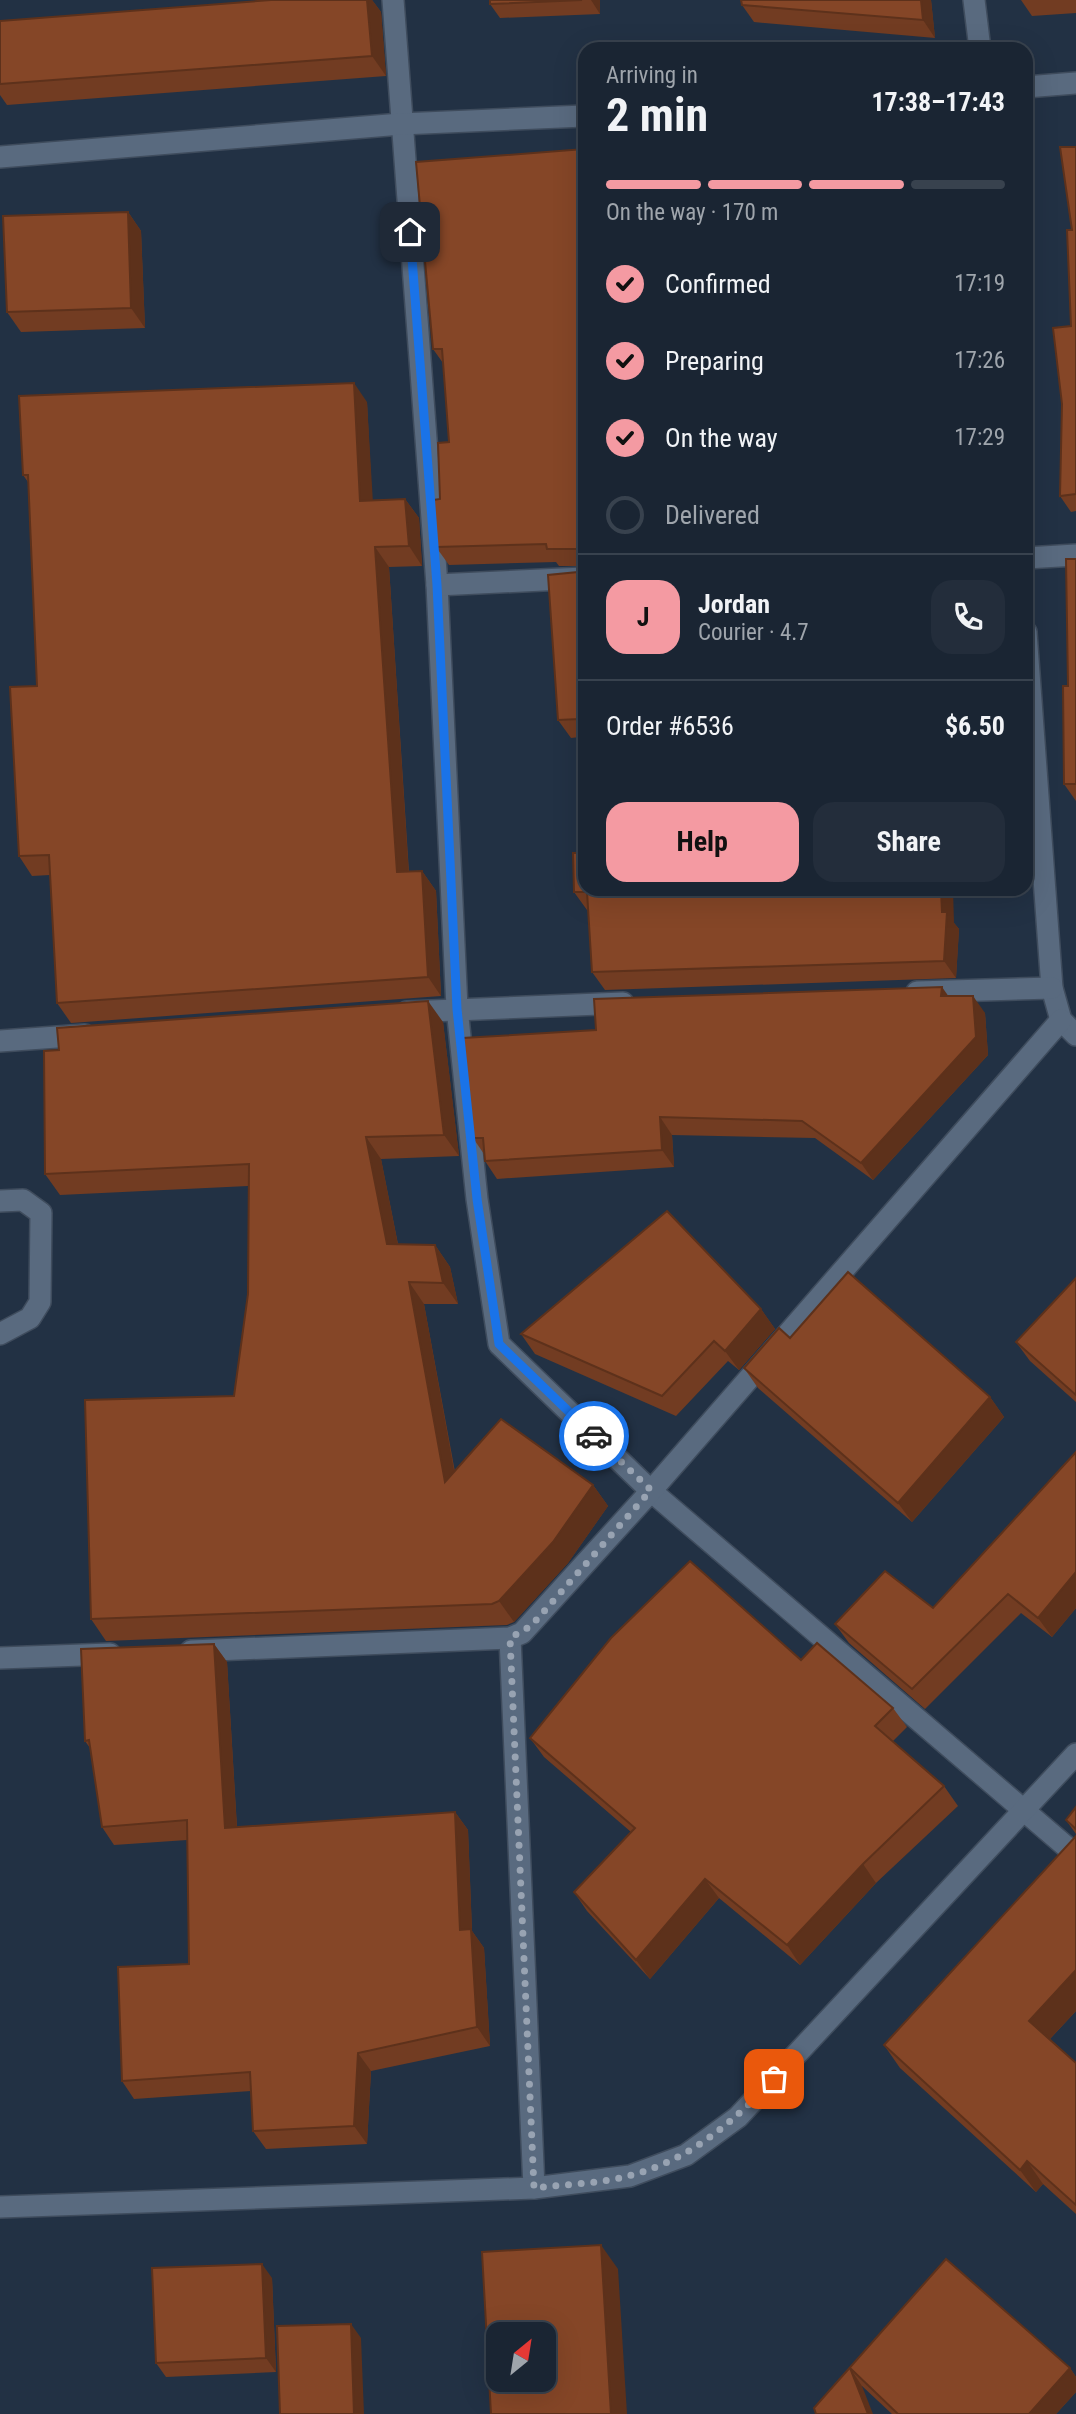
<!DOCTYPE html>
<meta charset="utf-8">
<style>
body{margin:0;font-family:"Roboto Condensed",sans-serif;background:#232d3b;color:#f1f3f6;height:100vh;display:flex;flex-direction:column;font-size:26px;white-space:nowrap}
*{box-sizing:border-box;margin:0}
p{font-size:23px;color:#9fa5ac}
.icon{flex:none;width:38px;height:38px;fill:none;stroke:currentColor;stroke-width:2;stroke-linecap:round;stroke-linejoin:round}
.map{position:relative;flex:1;overflow:hidden}
.panel{position:absolute;left:578px;top:42px;width:455px;height:854px;display:flex;flex-direction:column;background:#1a2533;border-radius:21px;box-shadow:0 7px 28px #0002,0 0 0 2px #38424e}
.panel>*{flex:none}
.needle{width:46px;rotate:30deg}
.tools{position:absolute;left:486px;top:2322px;display:grid;gap:14px}
.tools a{display:grid;place-items:center;width:70px;height:70px;border-radius:14px;background:#1a2533;box-shadow:0 7px 28px #0002,0 0 0 2px #38424e;font-size:35px}
.pin{position:absolute;display:grid;place-items:center;width:60px;height:60px;color:#fff;margin:-30px;border-radius:14px;box-shadow:0 4px 10px #0006}
.courier{position:absolute;display:grid;place-items:center;width:70px;height:70px;margin:-35px;border:5px solid #1a73e8;border-radius:50%;background:#fff;color:#222;box-shadow:0 2px 9px #0007}
.overview em{font-style:normal;font-weight:700}
.overview div{display:flex;flex-direction:column-reverse}
.overview{display:flex;align-items:center;justify-content:space-between;height:119px;padding:0 28px}
h1{font-size:46px;font-weight:700;line-height:52px}
.bar{display:grid;grid-template-columns:repeat(4,1fr);gap:10px 7px;align-content:center;height:84px;padding:0 28px}
.bar i{height:9px;border-radius:5px;background:#38424e}
.bar .active{background:#f49aa2}
.bar p{grid-column:span 4}
.line{display:flex;align-items:center;gap:18px;padding:0 28px;border-top:2px solid #38424e}
.line div{flex:1}
.round{display:grid;place-items:center;flex:none;width:74px;height:74px;border-radius:21px;background:#232d3b}
ol{padding:0 28px;list-style:none}
li{display:flex;align-items:center;gap:21px;height:77px}
li p{margin-inline-start:auto}
li .icon{padding:7px;border-radius:50%;background:#f49aa2;color:#111;stroke-width:4}
li:last-child{color:#9fa5ac}
li i{width:38px;height:38px;border:4px solid #38424e;border-radius:50%}
.button{display:flex;gap:14px;margin-top:auto;padding:14px 28px}
.button a{flex:1;height:80px;border-radius:21px;background:#f49aa2;color:#111;font-size:28px;font-weight:700;line-height:80px;text-align:center}
.button a+a{background:#232d3b;color:#f1f3f6}
.map>svg:first-child{display:block}
</style>
<div class="map">
<svg width="1076" height="2414" viewBox="0 0 1076 2414">
<rect width="100%" height="100%" fill="#223144"/>
<g fill="none" stroke-linecap="round" stroke-linejoin="round">
<g stroke="#3f4c5d" stroke-width="24">
<g id="minor">
<polyline points="393,0 437,585 457,1008 477,1199 499,1344 651,1491 1076,1855"/>
<polyline points="974,0 980,49"/>
<polyline points="1026,87 1076,83"/>
<polyline points="0,157 401,124 584,116"/>
<polyline points="1026,558 1076,555"/>
<polyline points="437,585 584,578"/>
<polyline points="1026,632 1052,988 1061,1020 1076,1035"/>
<polyline points="917,992 1052,988"/>
<polyline points="407,1012 623,1003"/>
<polyline points="0,1041 85,1035"/>
<polyline points="0,1201 23,1200 41,1213 40,1302 30,1318 0,1334"/>
<polyline points="510,1638 534,2188"/>
<polyline points="191,1651 510,1638 522,1633 651,1491 1061,1020"/>
<polyline points="0,1658 110,1654"/>
<polyline points="0,2207 534,2188 630,2176 686,2155 738,2117 1076,1754"/>
</g>
</g>
<use href="#minor" stroke="#596a7f" stroke-width="21"/>
</g>
<g fill="#723c22">
<polygon points="271,0 372,0 381,12 386,76 7,105 0,95 0,21"/>
<polygon points="490,0 600,0 600,14 500,18 490,4"/>
<polygon points="931,0 935,38 754,22 742,5"/>
<polygon points="1021,0 1076,0 1076,13 1032,16"/>
<polygon points="1076,147 1076,511 1071,512 1060,496 1071,326 1072,230"/>
<polygon points="584,149 584,889 954,923 959,929 956,978 605,990 592,972 588,910 587,910 574,892 582,853 580,737 571,738 558,720 578,572 581,566 559,566 556,562 449,565 436,547 440,499 449,442 443,363 433,349"/>
<polygon points="128,212 141,231 145,328 21,332 7,312"/>
<polygon points="367,402 372,500 405,499 419,518 422,566 389,567 409,872 422,871 436,891 441,996 71,1023 57,1003 50,875 32,876 19,856 37,686 28,482 23,475"/>
<polygon points="1076,559 1076,801 1064,784 1068,686"/>
<polygon points="948,996 985,1013 988,1055 873,1180 815,1138 672,1135 674,1167 497,1179 485,1161 484,1154 473,1138 596,1030"/>
<polygon points="443,1022 459,1156 381,1159 398,1244 435,1245 450,1267 458,1304 424,1304 455,1472 593,1485 608,1506 568,1563 514,1622 507,1625 106,1641 91,1619 234,1396 248,1294 248,1186 60,1195 45,1174"/>
<polygon points="1076,1278 1076,1402 1030,1361 1016,1342"/>
<polygon points="761,1309 775,1329 739,1370 728,1361 676,1416 535,1354 521,1334"/>
<polygon points="790,1338 990,1397 1004,1417 912,1522 758,1388 744,1368"/>
<polygon points="1076,1452 1076,1608 1052,1637 1021,1613 925,1709 849,1643 835,1624 933,1608"/>
<polygon points="214,1644 227,1662 237,1827 455,1812 468,1830 472,1931 484,1948 490,2046 371,2071 367,2144 266,2149 253,2131 251,2091 134,2099 122,2081 189,1964 187,1840 114,1845 102,1827 90,1748 85,1741"/>
<polygon points="801,1660 893,1708 907,1727 893,1741 944,1786 958,1806 876,1883 800,1965 719,1898 650,1979 587,1911 574,1892 631,1832 544,1757 530,1738"/>
<polygon points="1076,1807 1076,1834 1066,1820"/>
<polygon points="1076,1836 1076,2011 1050,2039 1076,2063 1076,2214 1043,2184 1036,2192 900,2068 884,2045"/>
<polygon points="946,2259 1070,2368 1076,2377 1076,2392 1056,2414 892,2414 862,2386 814,2408"/>
<polygon points="272,2278 276,2372 166,2377 156,2363"/>
</g>
<g fill="#5d311b">
<polygon points="367,0 372,0 381,12 386,76 372,56"/>
<polygon points="591,0 600,0 600,14"/>
<polygon points="921,0 931,0 935,38 923,20"/>
<polygon points="128,212 141,231 145,328 131,308"/>
<polygon points="354,383 367,402 374,520 360,501"/>
<polygon points="405,499 419,518 422,566 409,546"/>
<polygon points="375,547 389,567 410,892 397,872"/>
<polygon points="422,871 436,891 441,996 428,977"/>
<polygon points="941,889 953,889 954,923 959,929 956,978 944,961"/>
<polygon points="942,987 954,1004 941,996"/>
<polygon points="973,996 985,1013 988,1055 873,1180 861,1163"/>
<polygon points="428,1001 443,1022 459,1156 444,1135"/>
<polygon points="660,1117 672,1135 674,1167 662,1150"/>
<polygon points="366,1137 381,1159 402,1265 387,1244"/>
<polygon points="435,1245 450,1267 458,1304 443,1283"/>
<polygon points="409,1282 424,1304 460,1503 445,1482"/>
<polygon points="761,1309 775,1329 739,1370 725,1351"/>
<polygon points="990,1397 1004,1417 912,1522 898,1503"/>
<polygon points="593,1485 608,1506 568,1563 514,1622 499,1601"/>
<polygon points="1076,1572 1076,1608 1052,1637 1038,1618"/>
<polygon points="214,1644 227,1662 238,1846 225,1828"/>
<polygon points="455,1812 468,1830 472,1931 484,1948 490,2046 477,2027 460,1930"/>
<polygon points="863,1864 876,1883 800,1965 787,1945"/>
<polygon points="705,1879 719,1898 650,1979 636,1960"/>
<polygon points="1076,1970 1076,2011 1045,2044 1029,2021"/>
<polygon points="358,2053 371,2071 367,2144 354,2126"/>
<polygon points="1027,2161 1043,2184 1036,2192 1020,2170"/>
<polygon points="601,2245 618,2269 627,2414 611,2414"/>
<polygon points="262,2264 272,2278 276,2372 266,2358"/>
<polygon points="351,2324 361,2338 364,2414 354,2414"/>
<polygon points="850,2368 862,2386 873,2414 868,2414"/>
<polygon points="1070,2368 1076,2377 1076,2392 1056,2414 1029,2414"/>
</g>
<g fill="#854627" stroke="#5d311b" stroke-width="2" fill-rule="evenodd">
<polygon points="271,0 367,0 372,56 0,84 0,21"/>
<polygon points="490,0 582,0 490,4"/>
<polygon points="741,0 921,0 923,20 742,5"/>
<polygon points="1060,147 1076,147 1076,494 1060,496 1062,404 1053,328 1071,326 1067,230 1072,230"/>
<polygon points="584,149 584,559 577,549 547,549 546,544 436,547 433,500 440,499 438,443 449,442 442,349 433,349 416,162"/>
<polygon points="128,212 131,308 7,312 3,216"/>
<polygon points="354,383 360,501 405,499 409,546 375,547 397,872 422,871 428,977 57,1003 49,855 19,856 10,687 37,686 28,475 23,475 19,396"/>
<polygon points="1066,559 1076,559 1076,784 1064,784 1063,686 1068,686"/>
<polygon points="584,560 584,889 941,889 942,912 947,912 944,961 592,972 587,892 574,892 573,853 582,853 579,719 558,720 548,575 578,572"/>
<polygon points="942,987 941,996 973,996 976,1037 861,1163 802,1121 660,1117 662,1150 485,1161 483,1138 473,1138 463,1038 596,1030 594,999"/>
<polygon points="428,1001 444,1135 366,1137 387,1244 435,1245 443,1283 409,1282 445,1482 501,1419 593,1485 553,1542 499,1601 492,1604 91,1619 85,1400 234,1396 248,1294 249,1164 45,1174 44,1051 59,1050 57,1028"/>
<polygon points="667,1211 761,1309 725,1351 714,1341 662,1396 521,1334"/>
<polygon points="848,1272 990,1397 898,1503 744,1368 779,1328 790,1338"/>
<polygon points="1076,1278 1076,1395 1016,1342"/>
<polygon points="1076,1452 1076,1572 1038,1618 1008,1594 912,1689 835,1624 885,1571 933,1608"/>
<polygon points="690,1561 801,1660 817,1643 893,1708 875,1726 944,1786 863,1864 787,1945 705,1879 636,1960 574,1892 635,1828 530,1738 611,1638"/>
<polygon points="214,1644 225,1828 455,1812 460,1930 471,1929 477,2027 358,2053 354,2126 253,2131 250,2072 122,2081 118,1967 189,1964 187,1820 102,1827 89,1740 85,1741 81,1649"/>
<polygon points="1076,1807 1076,1829 1066,1820"/>
<polygon points="1076,1836 1076,1970 1029,2021 1076,2063 1076,2205 1027,2161 1020,2170 884,2045"/>
<path d="M601,2245L611,2414H491L482,2252ZM499,2334H544V2380H499Z"/>
<polygon points="946,2259 1070,2368 1029,2414 898,2414 850,2368 868,2414 816,2414 814,2408"/>
<polygon points="262,2264 266,2358 156,2363 152,2268"/>
<polygon points="351,2324 354,2414 280,2414 277,2326"/>
</g>
<g fill="none" stroke-linecap="round" stroke-linejoin="round">
<path stroke="#98a3b2" stroke-width="7" stroke-dasharray="0 12.6" d="M594,1436L651,1490L531,1626L510,1638L534,2188C566,2184 601,2184 632,2175C691,2159 733,2122 774,2079"/>
<polyline stroke="#1a73e8" stroke-width="9" points="410,232 437,585 457,1009 477,1199 499,1344 594,1436"/>
</g>
</svg>
<div class="tools">
<a><svg class="needle" viewBox="-14 -14 28 28"><path d="M0-13l5 13h-10z" fill="#e53935"/><path d="M0 13l5-13h-10z" fill="#9fa5ac"/></svg></a>
</div>
<div class="pin" style="left:774px;top:2079px;background:#ea580c"><svg class="icon" aria-label="bag" viewBox="0 0 24 24"><path d="M5 8h14l-1 12H6zM9 8a3 3 0 0 1 6 0"/></svg></div>
<div class="pin" style="left:410px;top:232px;background:#1f2937"><svg class="icon" aria-label="home" viewBox="0 0 24 24"><path d="M3 11l9-7 9 7M6 9v11h12V9"/></svg></div>
<div class="courier" style="left:594px;top:1436px"><svg class="icon" aria-label="car" viewBox="0 0 24 24"><path d="M5 17H2v-5l4-1 3-4h7l3 4 3 1v5h-3M9 17h6M6 11h13"/><circle cx="7" cy="17" r="2"/><circle cx="17" cy="17" r="2"/></svg></div>
<section class="panel">
<div class="overview"><div><h1>2 min</h1><p>Arriving in</p></div><em>17:38–17:43</em></div>
<div class="bar"><i class="active"></i><i class="active"></i><i class="active"></i><i></i><p>On the way · 170 m</p></div>
<ol>
<li><svg class="icon" aria-label="check" viewBox="0 0 24 24"><path d="M5 12l5 5 9-10"/></svg>Confirmed<p>17:19</p></li>
<li><svg class="icon" aria-label="check" viewBox="0 0 24 24"><path d="M5 12l5 5 9-10"/></svg>Preparing<p>17:26</p></li>
<li><svg class="icon" aria-label="check" viewBox="0 0 24 24"><path d="M5 12l5 5 9-10"/></svg>On the way<p>17:29</p></li>
<li><i></i>Delivered</li>
</ol>
<div class="line" style="height:126px"><b class="round" style="background:#f49aa2;color:#111">J</b><div><b>Jordan</b><p>Courier · 4.7</p></div><a class="round"><svg class="icon" aria-label="phone" viewBox="0 0 24 24"><path d="M5 4h4l2 5-3 2q2 4 5 5l2-3 5 2v4C11 20 4 13 5 4z"/></svg></a></div>
<div class="line" style="height:91px"><div>Order #6536</div><b>$6.50</b></div>
<div class="button"><a>Help</a><a>Share</a></div>
</section>
</div>
